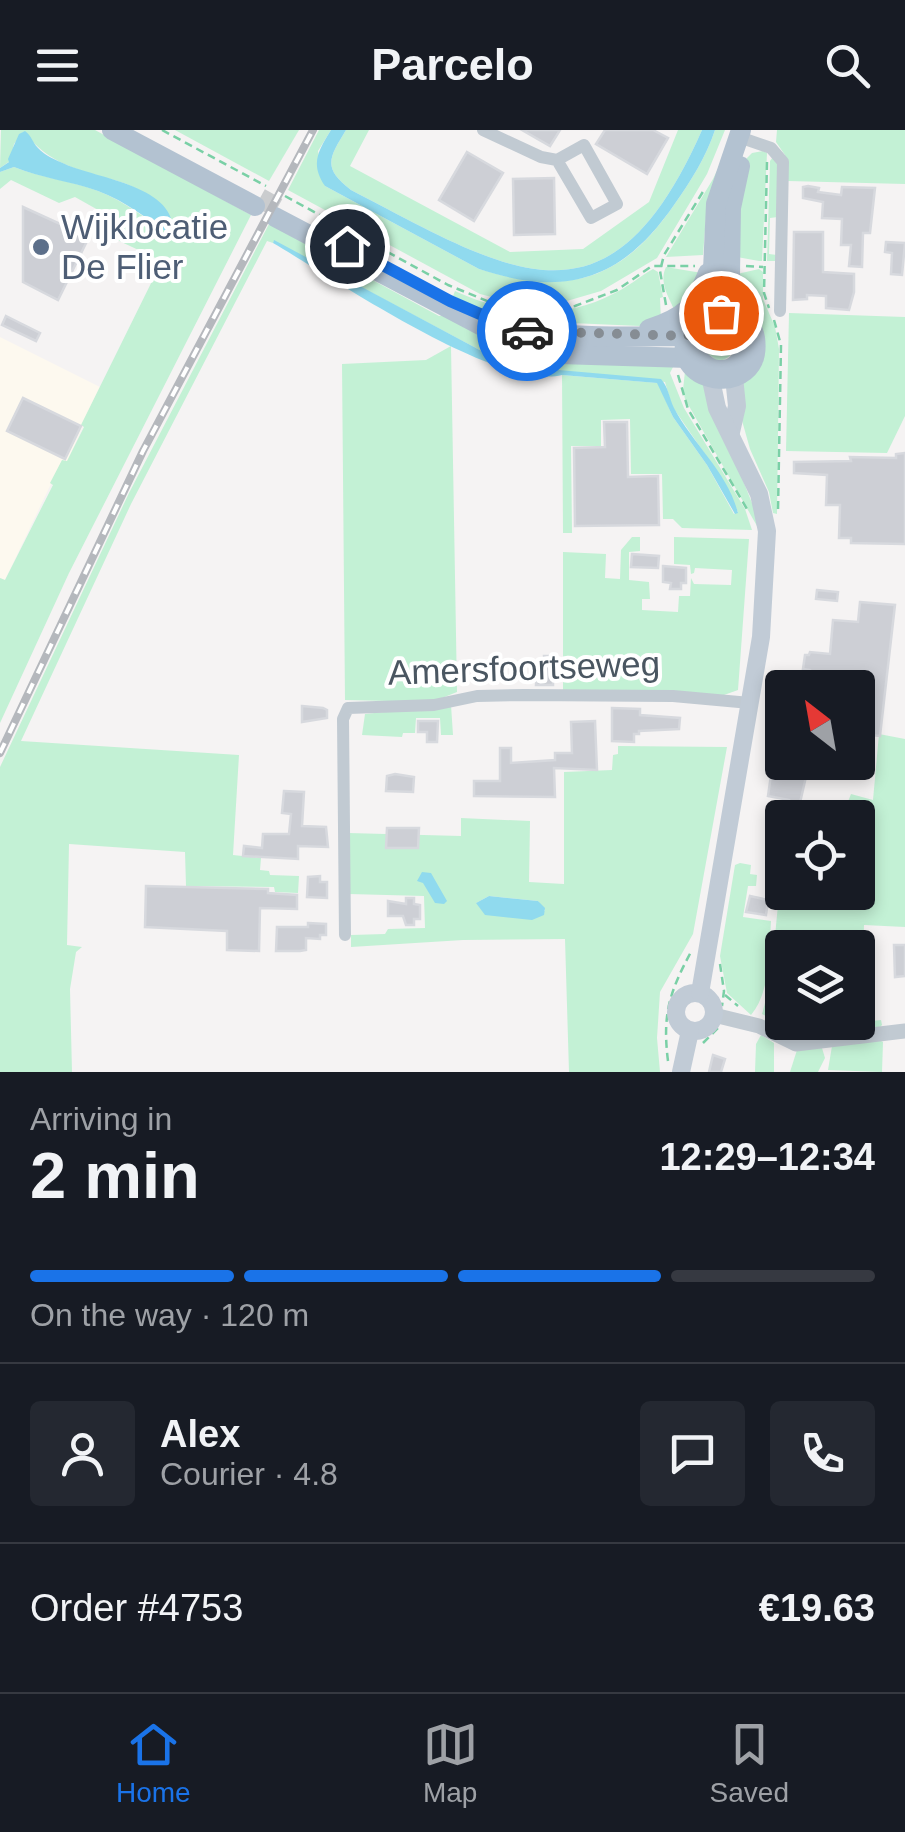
<!DOCTYPE html>
<meta charset="utf-8">
<style>
body{margin:0;font-family:Helvetica,sans-serif;background:#242831;color:#f1f3f6;height:100vh;display:flex;flex-direction:column;font-size:38px;white-space:nowrap}
*{box-sizing:border-box;margin:0}
p{font-size:32px;color:#9ea1a6}
.icon{flex:none;width:55px;height:55px;fill:none;stroke:currentColor;stroke-width:2;stroke-linecap:round;stroke-linejoin:round}
.map{position:relative;height:942px;overflow:hidden}
.sheet{display:flex;flex-direction:column;background:#171b24;flex:1}
.sheet>*{flex:none}
.needle{width:65px;rotate:329deg}
.tools{position:absolute;left:765px;top:540px;display:grid;gap:20px}
.tools a{display:grid;place-items:center;width:110px;height:110px;border-radius:10px;background:#171b24;box-shadow:0 5px 15px #0003;font-size:50px}
.pin{position:absolute;display:grid;place-items:center;width:85px;height:85px;color:#fff;margin:-42px;border:5px solid #fff;border-radius:50%;box-shadow:0 2px 10px #0007}
.courier{position:absolute;display:grid;place-items:center;width:100px;height:100px;margin:-50px;border:8px solid #1a73e8;border-radius:50%;background:#fff;color:#222;box-shadow:0 2px 12px #0007}
.summary em{font-style:normal;font-weight:700}
.summary div{display:flex;flex-direction:column-reverse}
.summary{display:flex;align-items:center;justify-content:space-between;height:170px;padding:0 30px}
h1{font-size:65px;font-weight:700;line-height:75px}
.bar{display:grid;grid-template-columns:repeat(4,1fr);gap:15px 10px;align-content:center;height:120px;padding:0 30px}
.bar i{height:12px;border-radius:8px;background:#363941}
.bar .selected{background:#1a73e8}
.bar p{grid-column:span 4}
.line{display:flex;align-items:center;gap:25px;padding:0 30px;border-top:2px solid #363941}
.line div{flex:1}
.round{display:grid;place-items:center;flex:none;width:105px;height:105px;border-radius:10px;background:#242831}
header{display:flex;justify-content:space-between;align-items:center;height:130px;padding:0 30px;background:#171b24;font-size:45px;font-weight:700}
.tabs{display:flex;justify-content:space-around;align-items:center;height:140px;border-top:2px solid #363941;background:#171b24;font-size:28px;color:#9ea1a6}
.tabs a{display:grid;justify-items:center;gap:5px}
.tabs .selected{color:#1a73e8}
.map>svg:first-child{display:block}
</style>
<header><svg class="icon" aria-label="menu" viewBox="0 0 24 24"><path d="M4 6h16M4 12h16M4 18h16"/></svg>Parcelo<svg class="icon" aria-label="search" viewBox="0 0 24 24"><circle cx="10" cy="10" r="6"/><path d="M15 15l6 6"/></svg></header>
<div class="map">
<svg width="905" height="942" viewBox="0 0 905 942">
<rect width="100%" height="100%" fill="#f5f3f3"/>
<polygon fill="#fdf9ef" points="0,207 100,257 67,332 62,331 5,450 0,448"/>
<g fill="#c3f1d5" fill-rule="evenodd">
<path d="M1,0H95L251,85L69,443L0,593V448L5,450L53,355L50,353L62,330L67,331L84,297L81,295L162,131L115,109L123,94L75,67L59,73L11,50L0,59V42L14,37C41,48 70,50 98,61C126,71 147,91 172,105C152,45 115,56 67,35C49,28 36,16 23,2L14,14L10,31L0,38Z"/>
<polygon points="175,0 299,0 269,51"/>
<path d="M319,0H331L318,21L325,56L479,139C567,166 621,152 674,75C691,51 706,27 715,0H725L707,44L657,128L601,161L560,173L519,174L480,164L288,60Z"/>
<path d="M346,0H369L350,36L510,122L583,119L649,72L678,0H702C609,211 511,143 351,60C322,38 329,28 346,0Z"/>
<polygon points="777,0 905,0 905,54 788,51 785,25 776,12"/>
<polygon points="727,20 707,75 703,125 666,127 713,49"/>
<polygon points="763,21 767,23 762,131 759,131 737,127 744,31 752,23"/>
<polygon points="773,27 778,32 778,87 770,88 769,124 777,125 777,131 767,131 770,31"/>
<polygon points="269,94 439,186 444,185 674,235 670,243 684,278 745,379 752,400 682,398 673,389 663,389 662,344 631,344 630,289 601,290 601,316 571,316 572,403 563,403 562,245 658,253 673,287 707,335 734,384 738,382 720,346 672,276 665,252 536,238 489,225 274,111 273,113 267,111 131,374 21,611 239,625 233,725 261,728 260,740 269,741 270,745 299,746 298,763 275,762 274,757 186,756 185,722 69,714 67,815 82,817 76,822 70,859 72,942 0,942 0,637 129,363"/>
<path d="M666,137L702,143L697,160L674,179C668,166 659,151 666,137Z"/>
<path d="M653,139L658,142L663,167L660,168L661,191L640,196L504,190L453,166L455,161C507,185 561,191 613,164C628,157 639,147 653,139Z"/>
<polygon points="759,139 763,142 763,169 775,197 779,219 777,384 773,383 769,362 750,319 741,287 740,268 752,187 737,144"/>
<polygon points="789,183 905,187 905,286 887,323 786,321"/>
<path d="M718,192L726,195L736,206C734,220 733,229 717,231L695,213L701,201Z"/>
<polygon points="451,216 457,562 432,572 345,570 342,234 426,230"/>
<polygon points="685,241 704,253 760,393 757,396 685,269 683,260"/>
<polygon points="632,407 640,407 640,421 629,422 629,450 649,452 650,469 642,469 642,480 678,482 679,466 690,466 691,448 694,454 731,455 732,440 695,438 694,443 691,444 690,435 674,434 674,407 749,409 738,560 724,565 563,562 563,422 606,424 605,448 620,449 621,420"/>
<polygon points="451,575 453,605 441,605 440,588 416,588 415,603 403,603 402,607 362,605 365,584"/>
<path d="M879,604L905,609V797L864,795L861,881L858,882V818H782V892L812,893L813,897L881,890L882,895L876,901L799,908L764,892L766,886L762,884C776,839 774,792 782,746V762H858V688L842,687L851,664L873,670Z"/>
<path d="M618,616L727,617L693,804L660,862L657,908L660,942H569L565,809L463,810L351,817V805L385,804L388,799L425,798L424,766L349,764L348,703L461,706V688L530,691L529,752L564,754V642L612,640L613,625L618,624ZM489,766L538,771L545,781L476,773Z"/>
<path d="M740,733L751,735L750,744L757,745L756,756H748L743,787L771,791C769,821 771,861 751,885L727,863L720,826L735,735Z"/>
<polygon points="761,905 774,913 774,942 755,942 756,914"/>
<polygon points="879,910 883,912 882,942 828,940 832,916"/>
<polygon points="822,918 825,928 818,942 790,942 797,920"/>
</g>
<g fill="#90daee">
<path d="M331,0H346C329,28 322,38 351,60C511,143 609,211 702,0H715C706,27 691,51 674,75C622,150 566,168 479,139L325,56C310,34 318,21 331,0Z"/>
<path d="M25,1C32,6 32,12 38,18C45,26 56,30 65,34C97,49 179,55 173,106C148,90 126,71 98,61C70,51 41,48 14,37L0,42V38L9,32L8,29L19,4Z"/>
<path d="M274,110L489,225L536,238L661,249C669,258 669,268 674,278C693,314 728,343 738,383L735,384L707,335L673,287L657,253L562,245C497,261 333,148 273,113Z"/>
<polygon points="422,742 431,743 447,771 444,774 435,773 423,753 417,751"/>
<polygon points="489,766 538,771 545,778 544,785 532,790 485,785 476,773"/>
</g>
<g fill="#cdcfd5" stroke="#d7d9de" stroke-width="2.5">
<polygon points="522,0 560,0 550,16"/>
<polygon points="605,0 653,0 668,8 647,44 596,14"/>
<polygon points="467,22 503,43 474,91 439,70"/>
<polygon points="554,48 555,104 514,105 513,49"/>
<polygon points="808,56 819,58 818,62 841,65 842,57 875,58 870,103 863,103 862,137 849,136 851,115 841,115 842,89 822,88 823,72 803,68 803,57"/>
<polygon points="23,77 89,107 58,170 23,152"/>
<polygon points="794,102 823,102 823,142 854,144 854,162 849,180 826,178 826,166 807,165 807,169 793,170"/>
<polygon points="886,112 905,113 902,145 891,144 892,123 885,122"/>
<polygon points="6,186 40,203 36,211 2,195"/>
<polygon points="23,268 81,296 65,329 7,301"/>
<polygon points="604,292 627,292 628,347 658,346 659,395 575,396 574,318 605,317"/>
<polygon points="905,323 905,414 851,413 851,408 839,408 840,375 826,375 827,345 794,343 794,332 851,331 850,327 896,328 896,324"/>
<polygon points="632,424 659,426 658,438 631,437"/>
<polygon points="663,436 686,438 686,453 681,453 681,459 670,459 671,453 663,452"/>
<polygon points="817,460 838,462 837,471 816,469"/>
<polygon points="860,472 895,475 880,606 858,604 858,558 808,558 810,540 803,539 805,525 809,525 810,522 830,524 833,490 858,492"/>
<polygon points="544,526 553,526 553,555 536,555 537,538 544,539"/>
<polygon points="302,576 323,578 327,580 327,588 302,592"/>
<polygon points="612,578 640,579 640,585 680,588 679,599 639,601 639,604 634,604 634,612 612,611"/>
<polygon points="418,591 438,591 437,612 427,612 427,602 418,602"/>
<polygon points="595,591 597,640 554,638 555,667 474,666 474,651 500,651 500,618 511,618 511,633 555,630 555,623 572,623 571,592"/>
<polygon points="790,635 808,638 799,677 788,676 789,670 768,666 771,645 788,648"/>
<polygon points="395,644 414,647 413,662 386,661 387,646"/>
<polygon points="284,661 304,662 302,696 326,697 328,717 298,716 298,729 243,726 244,716 262,718 263,704 289,704 291,684 282,683"/>
<polygon points="387,698 419,698 418,718 386,718"/>
<polygon points="774,704 782,705 782,740 767,737"/>
<polygon points="320,746 320,752 327,752 327,768 307,767 308,747"/>
<polygon points="146,756 268,759 268,763 297,765 297,779 260,778 259,821 227,820 227,801 145,797"/>
<polygon points="750,766 768,770 766,785 746,782"/>
<polygon points="406,768 414,768 414,774 420,775 420,789 414,789 414,795 406,795 403,786 388,786 388,771 406,774"/>
<polygon points="308,793 326,794 326,805 320,805 320,809 306,808 306,820 300,821 276,821 277,797 308,797"/>
<polygon points="894,815 905,815 905,846 895,847"/>
<polygon points="713,925 725,929 721,942 709,942"/>
</g>
<g fill="none" stroke-linecap="round" stroke-linejoin="round">
<polyline stroke="#caccce" stroke-width="20" stroke-dasharray="20 10" stroke-linecap="butt" points="260,68 278,78"/>
<g stroke="#7ad0a6" stroke-width="2.5" stroke-dasharray="8 5" stroke-linecap="butt">
<polyline points="162,0 266,56"/>
<polyline points="767,32 764,163 769,178"/>
<polyline points="285,66 448,155 497,175"/>
<polyline points="746,136 763,137"/>
<polyline points="666,175 660,141 664,125 704,60"/>
<polyline points="509,178 547,180 575,176 617,160 652,136 695,136"/>
<polyline points="774,190 781,215 778,381"/>
<polyline points="678,245 688,279 747,379"/>
<polyline points="720,834 724,861 722,876"/>
<polyline points="725,865 738,876"/>
<polyline points="703,913 718,898"/>
<path d="M668,931C662,883 670,861 692,820"/>
</g>
<g stroke="#c1cad2" stroke-width="12">
<polyline points="483,0 541,27 557,30 584,15 617,74 591,88 557,30"/>
<polyline points="739,7 771,18 783,32 780,181"/>
<polyline points="345,805 343,589 348,578 434,575 477,566 524,565 673,566 750,573"/>
</g>
<polyline stroke="#c1cad2" stroke-width="15" points="714,885 759,896 796,914 905,901"/>
<g stroke="#c1cbd6" stroke-width="18">
<polyline points="731,302 737,276 734,247"/>
<circle cx="695" cy="882" r="19"/>
<polyline points="700,863 761,507 767,401 759,364 717,278 711,250"/>
<polyline points="681,942 690,901"/>
</g>
<g stroke="#b3c2d1" stroke-width="20">
<polyline points="112,0 255,76"/>
<polyline points="275,87 518,215 559,224 688,228"/>
<polyline points="726,155 730,145 731,78 740,36"/>
<polyline points="711,184 716,74 741,0"/>
<path d="M497,191C544,211 635,206 688,206"/>
<path d="M649,199C685,187 694,178 708,143"/>
<path d="M686,219C698,225 704,239 718,240C752,243 755,189 722,183C709,181 697,189 690,200C661,254 764,272 755,208C753,195 742,187 737,175C733,165 733,155 730,145"/>
</g>
<g stroke="#b5b8bd" stroke-width="8">
<polyline id="rail" points="0,623 143,321 313,0"/>
</g>
<use href="#rail" stroke="#fff" stroke-width="4" stroke-dasharray="11" stroke-linecap="butt"/>
</g>
<g fill="none" stroke-linecap="round" stroke-linejoin="round">
<polyline stroke="#868d94" stroke-width="10" stroke-dasharray="0 18" points="527,201 688,206 703,187 721,183"/>
<polyline stroke="#1a73e8" stroke-width="12" points="347,116 450,171 517,200 527,201"/>
</g>
<circle fill="#5c6f8a" stroke="#fff" stroke-width="4" cx="41" cy="117" r="10"/>
<g text-anchor="middle" stroke-width="8" stroke-linejoin="round" paint-order="stroke">
<g font-size="35" fill="#4e5e75" stroke="#fff" text-anchor="start">
<text x="61" y="109">Wijklocatie<tspan x="61" dy="40">De Flier</tspan></text>
</g>
<g font-size="35" fill="#4a5661" stroke="#fff">
<text transform="translate(524 538) rotate(-2)" y="12">Amersfoortseweg</text>
</g>
</g>
</svg>
<div class="tools">
<a><svg class="needle" viewBox="-14 -14 28 28"><path d="M0-13l5 13h-10z" fill="#e53935"/><path d="M0 13l5-13h-10z" fill="#9ea1a6"/></svg></a>
<a><svg class="icon" aria-label="locate" viewBox="0 0 24 24"><circle cx="12" cy="12" r="6"/><path d="M12 2v4M12 18v4M2 12h4M18 12h4"/></svg></a>
<a><svg class="icon" aria-label="layers" viewBox="0 0 24 24"><path d="M12 4l9 5-9 5-9-5zM3 14l9 5 9-5"/></svg></a>
</div>
<div class="pin" style="left:721px;top:183px;background:#ea580c"><svg class="icon" aria-label="bag" viewBox="0 0 24 24"><path d="M5 8h14l-1 12H6zM9 8a3 3 0 0 1 6 0"/></svg></div>
<div class="pin" style="left:347px;top:116px;background:#1f2937"><svg class="icon" aria-label="home" viewBox="0 0 24 24"><path d="M3 11l9-7 9 7M6 9v11h12V9"/></svg></div>
<div class="courier" style="left:527px;top:201px"><svg class="icon" aria-label="car" viewBox="0 0 24 24"><path d="M5 17H2v-5l4-1 3-4h7l3 4 3 1v5h-3M9 17h6M6 11h13"/><circle cx="7" cy="17" r="2"/><circle cx="17" cy="17" r="2"/></svg></div>
</div>
<section class="sheet">
<div class="summary"><div><h1>2 min</h1><p>Arriving in</p></div><em>12:29–12:34</em></div>
<div class="bar"><i class="selected"></i><i class="selected"></i><i class="selected"></i><i></i><p>On the way · 120 m</p></div>
<div class="line" style="height:180px"><a class="round"><svg class="icon" aria-label="person" viewBox="0 0 24 24"><circle cx="12" cy="8" r="4"/><path d="M4 21q1-7 8-7t8 7"/></svg></a><div><b>Alex</b><p>Courier · 4.8</p></div><a class="round"><svg class="icon" aria-label="chat" viewBox="0 0 24 24"><path d="M4 5h16v11H9l-5 4z"/></svg></a><a class="round"><svg class="icon" aria-label="phone" viewBox="0 0 24 24"><path d="M5 4h4l2 5-3 2q2 4 5 5l2-3 5 2v4C11 20 4 13 5 4z"/></svg></a></div>
<div class="line" style="height:130px"><div>Order #4753</div><b>€19.63</b></div>
</section>
<nav class="tabs">
<a class="selected"><svg class="icon" aria-label="home" viewBox="0 0 24 24"><path d="M3 11l9-7 9 7M6 9v11h12V9"/></svg>Home</a>
<a><svg class="icon" aria-label="map" viewBox="0 0 24 24"><path d="M3 6l6-2 6 2 6-2v14l-6 2-6-2-6 2zM9 4v14M15 6v14"/></svg>Map</a>
<a><svg class="icon" aria-label="saved" viewBox="0 0 24 24"><path d="M7 4h10v16l-5-4-5 4z"/></svg>Saved</a>
</nav>
